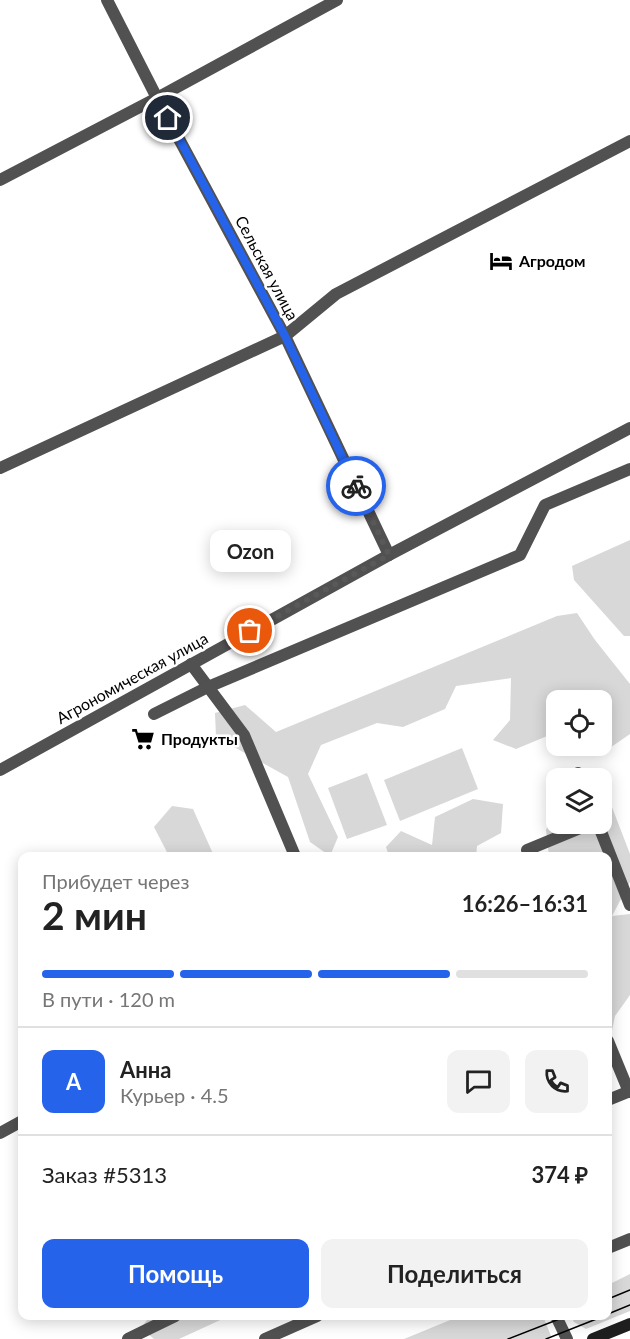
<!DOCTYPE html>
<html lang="ru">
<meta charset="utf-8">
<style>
body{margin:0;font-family:Lato,sans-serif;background:#f2f2f2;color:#222;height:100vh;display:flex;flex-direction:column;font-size:22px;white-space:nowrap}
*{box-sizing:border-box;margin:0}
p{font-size:20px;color:#767676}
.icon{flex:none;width:33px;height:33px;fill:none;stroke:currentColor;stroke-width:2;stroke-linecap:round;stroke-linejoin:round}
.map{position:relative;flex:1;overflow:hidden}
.details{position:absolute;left:18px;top:852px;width:594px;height:468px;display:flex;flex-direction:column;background:#fff;border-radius:12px;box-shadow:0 3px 15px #0003}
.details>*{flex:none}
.tools{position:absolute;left:546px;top:690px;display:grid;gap:12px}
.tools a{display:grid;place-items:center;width:66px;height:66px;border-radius:12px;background:#fff;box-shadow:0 3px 15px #0003;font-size:30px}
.pin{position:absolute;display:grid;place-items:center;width:51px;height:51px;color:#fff;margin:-26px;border:3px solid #fff;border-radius:50%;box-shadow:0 2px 6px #0007}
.courier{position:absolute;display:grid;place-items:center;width:60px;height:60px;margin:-30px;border:4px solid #2563eb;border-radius:50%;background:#fff;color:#222;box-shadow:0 2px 8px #0007}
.bubble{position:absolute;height:42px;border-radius:12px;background:#fff;box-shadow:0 3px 15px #0003;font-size:20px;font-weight:700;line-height:42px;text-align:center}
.headline em{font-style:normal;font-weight:700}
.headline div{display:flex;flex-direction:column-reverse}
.headline{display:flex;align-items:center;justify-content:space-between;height:102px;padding:0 24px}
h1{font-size:39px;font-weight:700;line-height:45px}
.bar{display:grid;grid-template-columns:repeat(4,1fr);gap:9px 6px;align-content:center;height:72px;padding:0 24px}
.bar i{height:8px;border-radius:4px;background:#e0e0e0}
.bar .selected{background:#2563eb}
.bar p{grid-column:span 4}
.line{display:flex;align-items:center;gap:15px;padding:0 24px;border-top:2px solid #e0e0e0}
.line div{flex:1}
.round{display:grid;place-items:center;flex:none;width:63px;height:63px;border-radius:12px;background:#f2f2f2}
.primary-button{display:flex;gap:12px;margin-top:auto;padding:12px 24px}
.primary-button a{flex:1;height:69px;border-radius:12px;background:#2563eb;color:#fff;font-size:24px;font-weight:700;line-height:69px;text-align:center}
.primary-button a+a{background:#f2f2f2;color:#222}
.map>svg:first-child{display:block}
</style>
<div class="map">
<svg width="630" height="1339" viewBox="0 0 630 1339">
<rect width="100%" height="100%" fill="#fff"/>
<g fill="#d8d8d8">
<polygon points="630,540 630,636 624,636 574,580 572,566"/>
<polygon points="577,613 595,640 630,684 630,734 604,752 590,746 602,746 602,700 556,700 556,709 552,734 516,749 493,740 510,720 511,678 456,686 445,709 403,727 377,723 321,745 308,774 338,837 330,856 310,842 288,777 216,737 215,713 245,705 276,732 557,616"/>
<polygon points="462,748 478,789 400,821 384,780"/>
<polygon points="367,773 387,825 347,839 328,788"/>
<polygon points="473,799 503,804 501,833 477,846 476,856 389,856 386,847 401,831 432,845 435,817"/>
<polygon points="602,800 610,802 630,854 630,882 612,916 630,914 630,995 615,1016 608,1050 608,856 549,856 546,830 556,810 556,824 602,824"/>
<polygon points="172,806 193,809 214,856 169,856 154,827"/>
<polygon points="630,1274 630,1311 586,1329 574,1322 571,1316 608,1316 608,1285"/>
<polygon points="150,1316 229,1316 179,1339 154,1339 141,1328"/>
<polygon points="460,1316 543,1316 551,1336 545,1339 404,1339"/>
</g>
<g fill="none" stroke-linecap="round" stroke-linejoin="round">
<g stroke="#515151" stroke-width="12">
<polyline points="0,468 285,336 336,294 630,141"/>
<polyline points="191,664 244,735 295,856"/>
<polyline points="154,714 208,687 520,555 545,505 630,469"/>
<polyline points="578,773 580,778"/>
<polyline points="598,824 630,905"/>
<polyline points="529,856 527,850 590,824"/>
<polyline points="608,1041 629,1092"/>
<polyline points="608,1100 630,1091"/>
<polyline points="608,1248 630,1239"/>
<polyline points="556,1316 567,1339"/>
<polyline points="265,1339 317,1316"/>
</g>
<g stroke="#515151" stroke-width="12">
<polyline points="107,0 157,98 285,336 389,555"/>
<polyline points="0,180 157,98 337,0"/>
<polyline points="0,770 389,555 630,428"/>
<polyline points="0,1133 22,1121"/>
<polyline points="128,1339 175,1316"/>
</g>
<polyline stroke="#1e1e1e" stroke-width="12" points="593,1339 630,1324"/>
<g stroke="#000" stroke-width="1.5">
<polyline points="608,1299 630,1290"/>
<polyline points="608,1314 630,1305"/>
<polyline points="508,1339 567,1316"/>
<polyline points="546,1339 604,1316"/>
</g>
</g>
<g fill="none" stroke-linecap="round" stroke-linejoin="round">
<polyline stroke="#595959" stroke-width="6" stroke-dasharray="0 10.8" points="250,631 389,555 356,486"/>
<polyline stroke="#2563eb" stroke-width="8" points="168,118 285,336 356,486"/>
</g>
<defs>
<g id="hotel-bare" transform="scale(1.8)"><path d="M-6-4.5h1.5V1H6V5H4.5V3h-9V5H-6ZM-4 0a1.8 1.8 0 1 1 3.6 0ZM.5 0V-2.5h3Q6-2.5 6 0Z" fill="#000" stroke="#fff" stroke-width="2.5" paint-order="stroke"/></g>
<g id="supermarket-bare" transform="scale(1.8)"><path d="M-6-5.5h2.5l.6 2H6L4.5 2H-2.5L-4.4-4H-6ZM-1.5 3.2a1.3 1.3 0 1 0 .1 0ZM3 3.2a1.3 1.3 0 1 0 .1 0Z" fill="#000" stroke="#fff" stroke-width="2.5" paint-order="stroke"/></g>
</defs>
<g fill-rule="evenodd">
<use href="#hotel-bare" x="501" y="261"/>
<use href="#supermarket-bare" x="143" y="739"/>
</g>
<g text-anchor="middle" stroke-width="5" stroke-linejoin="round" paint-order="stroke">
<g font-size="16" font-weight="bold" fill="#000" stroke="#fff" text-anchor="start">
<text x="519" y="267">Агродом</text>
<text x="161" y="745">Продукты</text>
</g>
<g font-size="16" fill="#000" stroke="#fff">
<text transform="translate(267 268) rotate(62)" y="6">Сельская улица</text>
<text transform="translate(132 678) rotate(-29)" y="6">Агрономическая улица</text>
</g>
</g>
</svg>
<div class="tools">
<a><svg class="icon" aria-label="locate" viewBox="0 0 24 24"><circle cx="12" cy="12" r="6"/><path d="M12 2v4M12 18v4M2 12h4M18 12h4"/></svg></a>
<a><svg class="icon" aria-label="layers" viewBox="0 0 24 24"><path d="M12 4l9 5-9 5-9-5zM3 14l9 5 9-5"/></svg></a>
</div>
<div class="pin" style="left:250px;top:631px;background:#ea580c"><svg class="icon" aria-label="bag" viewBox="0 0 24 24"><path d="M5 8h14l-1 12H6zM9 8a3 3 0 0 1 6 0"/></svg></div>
<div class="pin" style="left:168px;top:118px;background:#1f2937"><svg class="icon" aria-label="home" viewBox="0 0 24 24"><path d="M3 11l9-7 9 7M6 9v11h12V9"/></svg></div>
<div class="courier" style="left:356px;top:486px"><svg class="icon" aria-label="bike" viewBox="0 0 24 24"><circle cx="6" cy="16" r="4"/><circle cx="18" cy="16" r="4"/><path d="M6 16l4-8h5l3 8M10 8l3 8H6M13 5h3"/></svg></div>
<div class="bubble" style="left:210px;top:530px;width:81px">Ozon</div>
<section class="details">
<div class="headline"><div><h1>2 мин</h1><p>Прибудет через</p></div><em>16:26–16:31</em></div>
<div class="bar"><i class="selected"></i><i class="selected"></i><i class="selected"></i><i></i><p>В пути · 120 m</p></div>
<div class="line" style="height:108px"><b class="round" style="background:#2563eb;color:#fff">А</b><div><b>Анна</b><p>Курьер · 4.5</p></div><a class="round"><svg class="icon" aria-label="chat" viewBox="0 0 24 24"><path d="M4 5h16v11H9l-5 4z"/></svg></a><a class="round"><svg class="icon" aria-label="phone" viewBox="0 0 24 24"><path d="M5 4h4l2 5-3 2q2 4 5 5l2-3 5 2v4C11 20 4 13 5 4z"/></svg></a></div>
<div class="line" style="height:78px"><div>Заказ #5313</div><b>374 ₽</b></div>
<div class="primary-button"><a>Помощь</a><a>Поделиться</a></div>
</section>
</div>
